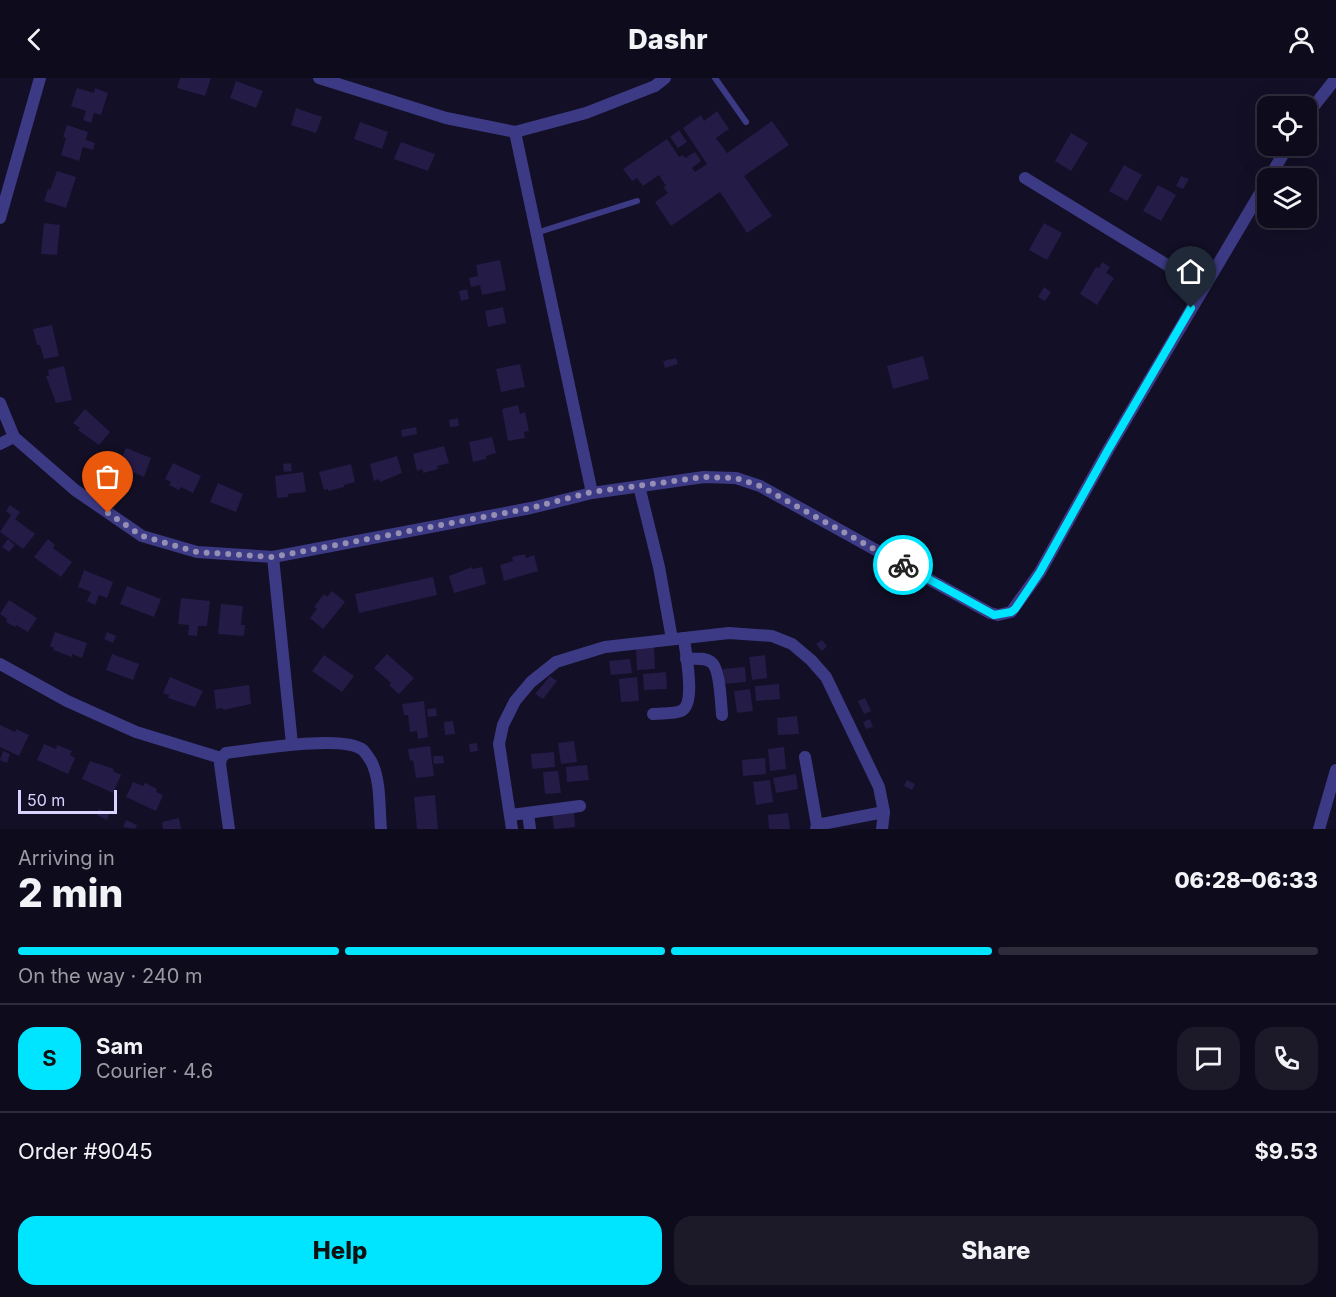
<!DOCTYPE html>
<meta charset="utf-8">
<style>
body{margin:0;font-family:Inter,sans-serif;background:#1c1929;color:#f1f3f6;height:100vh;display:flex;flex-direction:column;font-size:22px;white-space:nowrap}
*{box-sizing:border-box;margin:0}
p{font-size:20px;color:#9b9ba3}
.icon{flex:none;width:33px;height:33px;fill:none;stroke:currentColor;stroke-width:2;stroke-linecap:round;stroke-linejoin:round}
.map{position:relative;height:751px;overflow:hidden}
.panel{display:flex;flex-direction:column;background:#0e0b1c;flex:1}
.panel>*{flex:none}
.buttons{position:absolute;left:1257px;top:18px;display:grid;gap:12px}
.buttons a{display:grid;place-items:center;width:60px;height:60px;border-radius:12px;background:#0e0b1c;box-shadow:0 6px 24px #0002,0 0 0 2px #2e2b3b;font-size:30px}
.scale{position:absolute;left:18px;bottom:15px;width:99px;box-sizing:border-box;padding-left:6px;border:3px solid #d9d4ff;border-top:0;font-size:16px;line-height:21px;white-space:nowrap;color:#d9d4ff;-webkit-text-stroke:4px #130f26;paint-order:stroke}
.pin{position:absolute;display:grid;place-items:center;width:51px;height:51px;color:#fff;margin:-62px -26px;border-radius:50% 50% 50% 0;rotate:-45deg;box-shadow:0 0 6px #0007}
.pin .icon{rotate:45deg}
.courier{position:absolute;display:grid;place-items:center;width:60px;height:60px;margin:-30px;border:4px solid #00e5ff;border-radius:50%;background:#fff;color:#222;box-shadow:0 2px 8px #0007}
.overview em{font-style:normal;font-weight:800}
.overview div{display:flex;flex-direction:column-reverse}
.overview{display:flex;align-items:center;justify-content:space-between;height:102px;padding:0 18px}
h1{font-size:39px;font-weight:800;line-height:45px}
.bar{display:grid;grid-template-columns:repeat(4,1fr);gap:9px 6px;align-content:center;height:72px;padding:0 18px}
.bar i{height:8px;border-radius:4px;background:#2e2b3b}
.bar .on{background:#00e5ff}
.bar p{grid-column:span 4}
.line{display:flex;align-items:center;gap:15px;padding:0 18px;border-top:2px solid #2e2b3b}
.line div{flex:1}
.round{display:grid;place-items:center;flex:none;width:63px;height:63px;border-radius:18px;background:#1c1929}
.button{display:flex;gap:12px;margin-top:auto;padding:12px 18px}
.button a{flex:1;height:69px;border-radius:18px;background:#00e5ff;color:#111;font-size:24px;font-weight:800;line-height:69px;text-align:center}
.button a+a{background:#1c1929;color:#f1f3f6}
header{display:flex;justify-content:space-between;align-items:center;height:78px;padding:0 18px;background:#0e0b1c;font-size:27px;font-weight:800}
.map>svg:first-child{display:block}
</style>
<header><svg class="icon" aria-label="back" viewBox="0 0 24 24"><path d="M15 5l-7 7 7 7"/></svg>Dashr<svg class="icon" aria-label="person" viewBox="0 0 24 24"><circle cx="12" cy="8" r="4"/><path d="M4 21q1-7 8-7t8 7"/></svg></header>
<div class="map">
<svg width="1336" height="751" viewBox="0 0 1336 751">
<rect width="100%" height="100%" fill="#130f26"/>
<g fill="#241b47">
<polygon points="180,0 211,0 205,18 177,10"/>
<polygon points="236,3 263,13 256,30 230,20"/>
<polygon points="77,10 94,15 95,10 108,15 101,37 94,35 91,45 83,42 86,33 71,28"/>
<polygon points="296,30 322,39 316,55 291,47"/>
<polygon points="717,33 729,51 716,60 727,75 772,43 789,67 744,98 772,138 747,155 720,114 671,148 655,124 668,115 663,109 666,108 659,97 643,108 637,100 632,103 623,91 667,61 679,79 683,77 685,80 695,74 701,83 692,90 695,94 707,86 683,50 701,37 704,43"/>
<polygon points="360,44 388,54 382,71 354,61"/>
<polygon points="67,47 88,54 86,62 95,65 93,72 83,69 79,83 61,77 66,60 63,59"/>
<polygon points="679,52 687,64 678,70 670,59"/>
<polygon points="1071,55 1088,65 1071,93 1055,83"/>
<polygon points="401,64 435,76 428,93 394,81"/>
<polygon points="1124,87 1142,97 1127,123 1109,113"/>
<polygon points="57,93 76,99 66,130 44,123 48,111 50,112"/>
<polygon points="1181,98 1189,101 1183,111 1176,108"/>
<polygon points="1158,107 1176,117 1161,143 1143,133"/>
<polygon points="44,145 60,147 57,177 41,176"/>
<polygon points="1044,145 1062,155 1047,182 1029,172"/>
<polygon points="500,182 506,212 482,217 480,207 471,209 469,200 478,198 476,187"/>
<polygon points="1102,184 1110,189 1106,195 1114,200 1097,227 1080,216 1096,189 1099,190"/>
<polygon points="1044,209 1051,214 1045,223 1038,219"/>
<polygon points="467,211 469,221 461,223 459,213"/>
<polygon points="503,229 506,245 488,249 485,233"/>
<polygon points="52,247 59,278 44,281 40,267 37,267 33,251"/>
<polygon points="923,278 929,301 893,311 887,288"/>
<polygon points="676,280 678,286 665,290 663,283"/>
<polygon points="520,286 525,309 501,314 496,291"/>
<polygon points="64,288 72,322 56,325 46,298 49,298 48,292"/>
<polygon points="518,327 520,336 525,334 529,353 524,354 525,360 508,363 502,331"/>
<polygon points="85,331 110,354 99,367 78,352 80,350 73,345"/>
<polygon points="458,340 459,348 450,349 449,342"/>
<polygon points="416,349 417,356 402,359 401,352"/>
<polygon points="492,359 496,375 486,378 486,381 473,384 469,364"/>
<polygon points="444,368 449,385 437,388 438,391 423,395 422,391 417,393 413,376"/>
<polygon points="126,370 151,380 144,399 118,388"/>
<polygon points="397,378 402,395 380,404 379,401 374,403 370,386"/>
<polygon points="173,385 201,398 193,415 181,409 179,412 169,407 171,404 165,401"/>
<polygon points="291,385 292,393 284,394 283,386"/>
<polygon points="351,386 355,404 344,407 344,409 328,413 328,411 324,412 319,394"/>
<polygon points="303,394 306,414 288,416 288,419 277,420 275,398"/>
<polygon points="218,405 243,416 236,434 210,424"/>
<polygon points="10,427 20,434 15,441 35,456 23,471 0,454 11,437 6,433"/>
<polygon points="8,461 15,467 9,474 2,469"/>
<polygon points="48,461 55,467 53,470 72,484 61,499 34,479"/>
<polygon points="525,476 526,480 534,477 538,493 504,503 500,487 513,483 512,479"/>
<polygon points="472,489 472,491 482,489 486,506 454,515 449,498"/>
<polygon points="84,492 113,504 107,520 99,517 95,527 87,523 91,514 78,509"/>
<polygon points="433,499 437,517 359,535 355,516"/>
<polygon points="127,508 161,521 154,539 120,526"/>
<polygon points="332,513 345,524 323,551 310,540 317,531 314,529 324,516 327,519"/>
<polygon points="181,520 210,523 207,548 198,548 197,558 188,557 189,547 178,546"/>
<polygon points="9,522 37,540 28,554 16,547 15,549 6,544 7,541 0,536"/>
<polygon points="221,526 243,528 241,547 245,547 244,558 218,556"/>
<polygon points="55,554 87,565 82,580 72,576 72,579 53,572 54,570 50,568"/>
<polygon points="107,554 116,558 113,565 104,561"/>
<polygon points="822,562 827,568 822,573 816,566"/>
<polygon points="654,569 655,591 637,592 636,570"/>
<polygon points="112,576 139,586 133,602 106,592"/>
<polygon points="387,576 414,600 399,616 389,607 391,605 374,590"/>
<polygon points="324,577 354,598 342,614 312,593"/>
<polygon points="765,577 767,600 752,602 749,579"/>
<polygon points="630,581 632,595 611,597 609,583"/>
<polygon points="745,589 746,604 724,606 723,591"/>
<polygon points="666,594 667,611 644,612 643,596"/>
<polygon points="550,598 557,603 543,621 535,616"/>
<polygon points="170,599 203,613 195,629 168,620 169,617 163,615"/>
<polygon points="637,599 639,623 621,624 619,601"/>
<polygon points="779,606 780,621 756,623 755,608"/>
<polygon points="249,607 251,626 223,632 223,630 216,631 214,612"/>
<polygon points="750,611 753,633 737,635 734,613"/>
<polygon points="865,620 871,633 864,636 858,623"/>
<polygon points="424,623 428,659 418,661 417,653 410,654 408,637 404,637 402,626"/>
<polygon points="436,630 437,638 428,639 427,631"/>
<polygon points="797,638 799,656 778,657 777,640"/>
<polygon points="870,641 873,649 866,651 863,644"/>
<polygon points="453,643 455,656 445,657 444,644"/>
<polygon points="0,647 15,654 16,651 29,657 19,678 0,669"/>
<polygon points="574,663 577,684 561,686 558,665"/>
<polygon points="477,665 478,673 470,674 469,666"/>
<polygon points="44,666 56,671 57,667 72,673 70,677 75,680 68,696 37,682"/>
<polygon points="430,668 434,698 416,700 413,682 410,683 408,671"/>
<polygon points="784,669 786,691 770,693 768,671"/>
<polygon points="3,673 10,676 7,685 0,682"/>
<polygon points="554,674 555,689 532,691 531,676"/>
<polygon points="433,678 443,678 444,685 434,686"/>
<polygon points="765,680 766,696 743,698 742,682"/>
<polygon points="90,683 114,691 113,693 121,697 113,715 82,701"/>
<polygon points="587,687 589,702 567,704 566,689"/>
<polygon points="558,693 561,715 545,716 543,694"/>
<polygon points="796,696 798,711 776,715 773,700"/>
<polygon points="770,702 773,724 756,727 753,704"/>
<polygon points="907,702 915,706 912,712 904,708"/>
<polygon points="133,704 143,708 145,705 157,711 156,714 163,717 156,733 126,719"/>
<polygon points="435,717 438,751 417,751 414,719"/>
<polygon points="99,731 109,736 107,742 97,737"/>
<polygon points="574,734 575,749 554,751 552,735"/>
<polygon points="788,735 790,751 769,751 768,737"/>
<polygon points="179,740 181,751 163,751 162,744"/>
<polygon points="126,742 137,747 135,751 123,749"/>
</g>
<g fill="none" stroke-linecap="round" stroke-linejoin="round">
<g stroke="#3d3a85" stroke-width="6">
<polyline points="715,0 746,44"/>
<polyline points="536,155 637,123"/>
</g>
<g stroke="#3d3a85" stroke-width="12">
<polyline points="319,0 446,40 515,54 586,35 655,8 665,0"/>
<polyline points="1306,38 1336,0"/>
<polyline points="515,54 592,415"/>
<polyline points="1025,100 1203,209"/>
<polyline points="0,140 40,0"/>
<polyline points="0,325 14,359 75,412 142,458 197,474 273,479 531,430 592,415 704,399 736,400 760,408 990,535 998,537 1011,534 1040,494 1108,372 1288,68"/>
<polyline points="0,366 14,359"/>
<polyline points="639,408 659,489 672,561"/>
<polyline points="273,479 292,666"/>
<path d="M686,581C694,581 704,579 711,584C720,590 721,625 722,637"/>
<polyline points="0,586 67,623 136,654 221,680"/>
<path d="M653,636C661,635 674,636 681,633C697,626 685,574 684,560"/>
<polyline points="805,679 817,747 816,751"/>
<path d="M221,680L226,675C252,672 343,656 363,672C365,674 369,680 371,683C381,702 379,730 381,751"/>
<polyline points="221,680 220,686 229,751"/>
<polyline points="528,735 530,751"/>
<polyline points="511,737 580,728"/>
<polyline points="817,747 884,734"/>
<polyline points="512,751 499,666 503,647 515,623 531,604 556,584 605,569 729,555 772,558 792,566 811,582 826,599 879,709 884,734 882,751"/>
<polyline points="1319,751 1336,692"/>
</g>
</g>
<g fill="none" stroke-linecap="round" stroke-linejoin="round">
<polyline stroke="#948fb3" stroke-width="6" stroke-dasharray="0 10.8" points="108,435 142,458 197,474 273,479 531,430 592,414 704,399 736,400 760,408 903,487"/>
<polyline stroke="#00e5ff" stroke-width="8" points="903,487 994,537 1011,534 1015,531 1040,494 1108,372 1191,230"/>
</g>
</svg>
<div class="buttons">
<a><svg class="icon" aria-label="locate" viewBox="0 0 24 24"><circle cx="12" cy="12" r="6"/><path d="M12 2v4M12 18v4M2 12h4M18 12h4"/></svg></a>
<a><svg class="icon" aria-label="layers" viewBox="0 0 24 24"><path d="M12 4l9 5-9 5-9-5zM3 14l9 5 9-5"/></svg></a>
</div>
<div class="scale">50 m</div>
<div class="pin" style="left:108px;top:435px;background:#ea580c"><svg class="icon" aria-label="bag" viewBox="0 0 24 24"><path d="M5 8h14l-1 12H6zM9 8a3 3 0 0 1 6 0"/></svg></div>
<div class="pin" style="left:1191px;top:230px;background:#1f2937"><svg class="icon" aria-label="home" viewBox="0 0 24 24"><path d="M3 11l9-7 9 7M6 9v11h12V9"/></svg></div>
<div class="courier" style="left:903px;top:487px"><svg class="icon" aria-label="bike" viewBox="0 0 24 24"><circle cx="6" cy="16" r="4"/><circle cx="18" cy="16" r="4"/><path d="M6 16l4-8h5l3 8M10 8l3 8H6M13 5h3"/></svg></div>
</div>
<section class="panel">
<div class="overview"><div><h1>2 min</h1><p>Arriving in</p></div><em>06:28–06:33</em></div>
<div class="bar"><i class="on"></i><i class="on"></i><i class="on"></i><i></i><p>On the way · 240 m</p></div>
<div class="line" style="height:108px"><b class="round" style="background:#00e5ff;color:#111">S</b><div><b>Sam</b><p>Courier · 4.6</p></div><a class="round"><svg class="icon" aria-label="chat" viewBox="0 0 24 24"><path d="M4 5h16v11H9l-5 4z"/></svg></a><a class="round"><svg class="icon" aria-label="phone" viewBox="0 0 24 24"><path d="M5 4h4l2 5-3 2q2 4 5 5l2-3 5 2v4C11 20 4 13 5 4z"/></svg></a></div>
<div class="line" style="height:78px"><div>Order #9045</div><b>$9.53</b></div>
<div class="button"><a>Help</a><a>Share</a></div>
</section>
